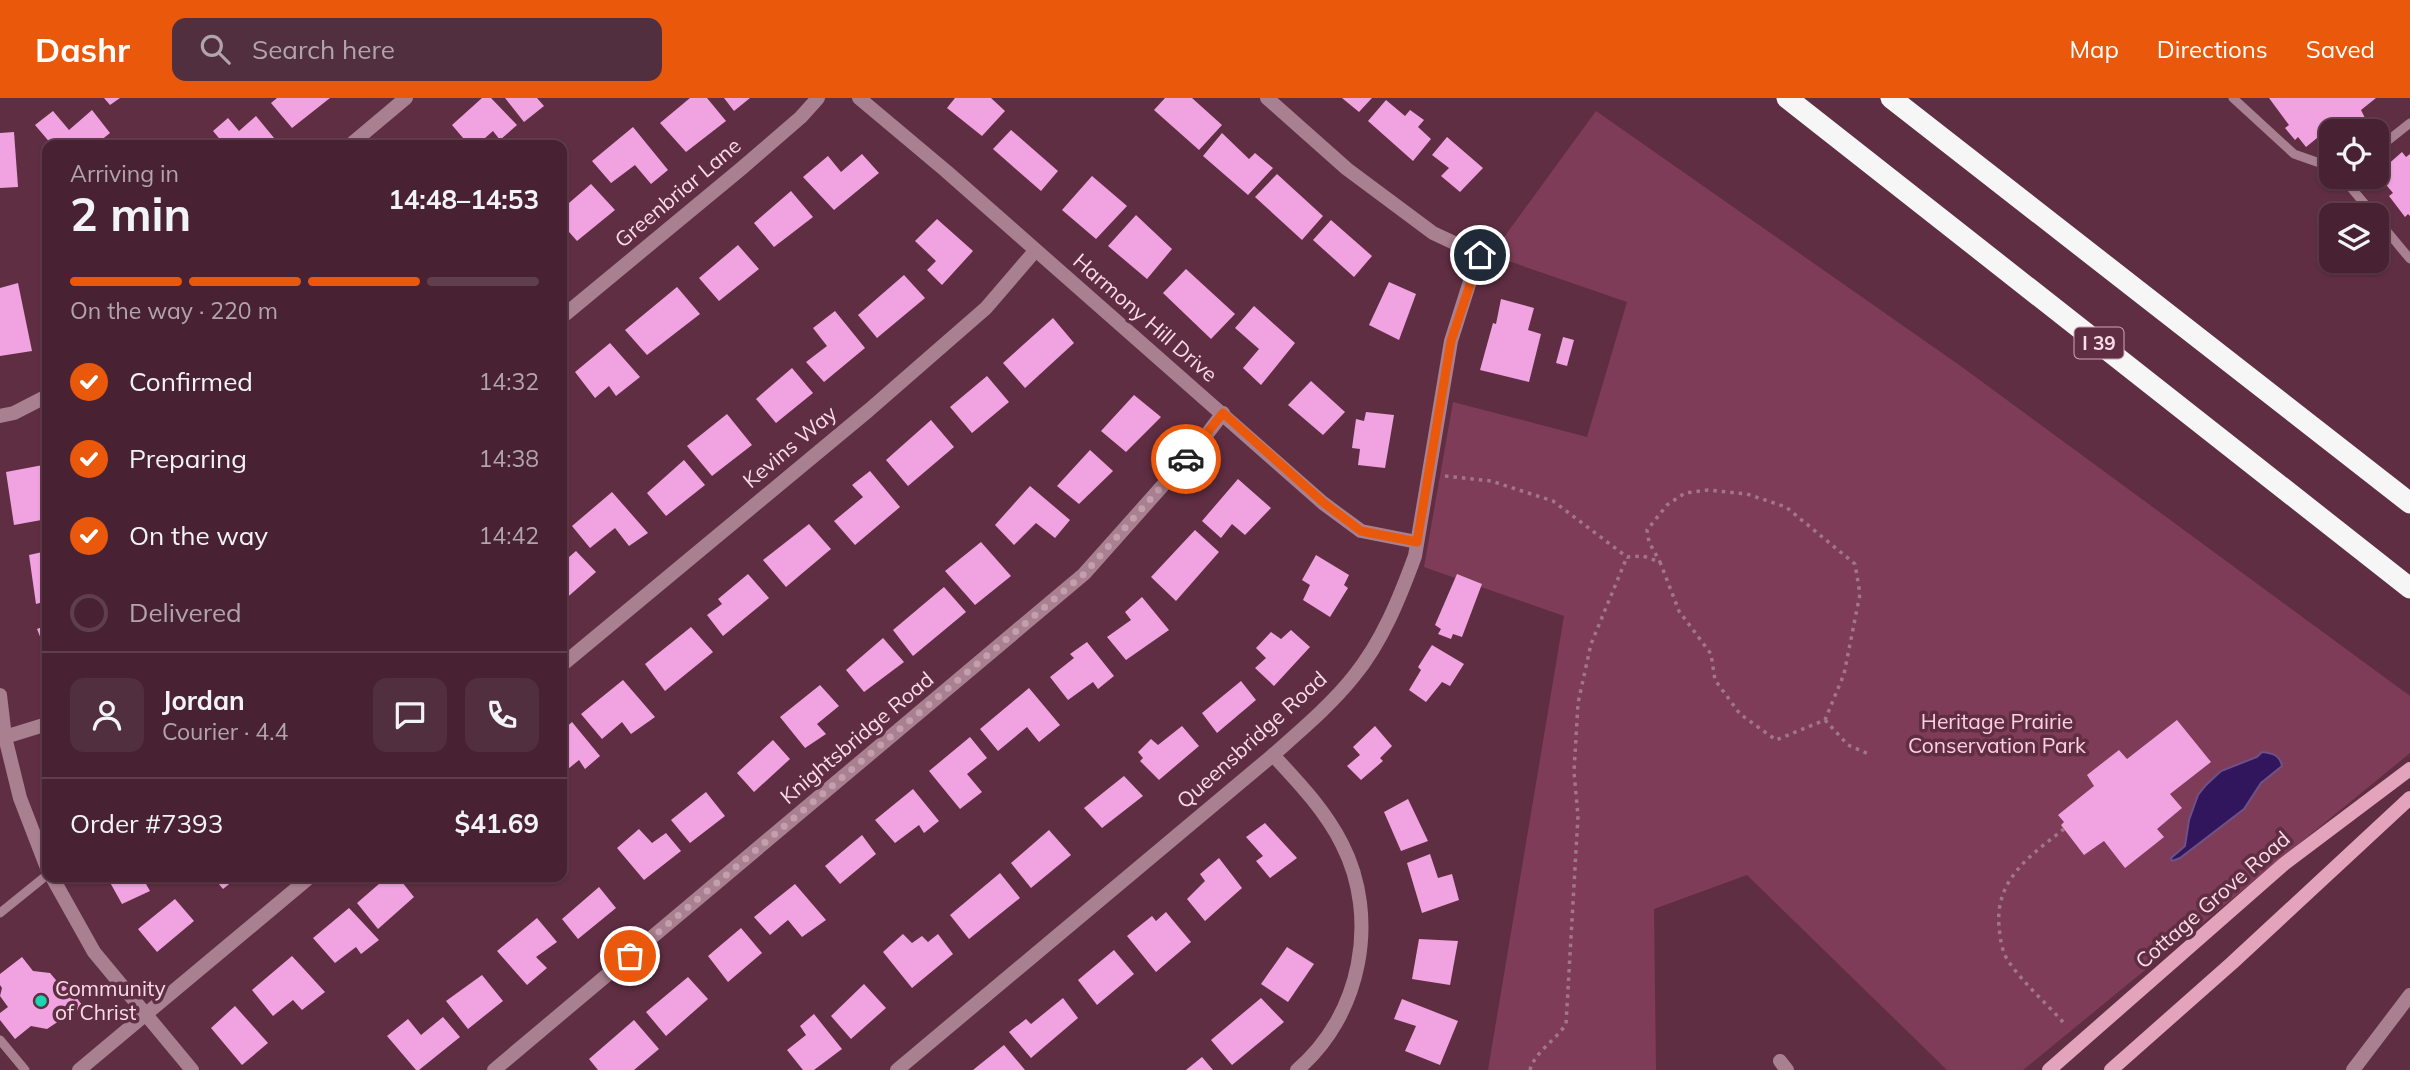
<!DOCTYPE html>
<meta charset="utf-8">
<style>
body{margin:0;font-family:Mulish,sans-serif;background:#522f3e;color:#f1f3f6;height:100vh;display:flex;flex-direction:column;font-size:26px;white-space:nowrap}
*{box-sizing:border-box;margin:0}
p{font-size:23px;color:#b1a4ac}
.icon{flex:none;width:38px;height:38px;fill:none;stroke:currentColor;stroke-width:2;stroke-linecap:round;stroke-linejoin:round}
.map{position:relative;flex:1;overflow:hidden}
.details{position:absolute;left:42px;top:42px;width:525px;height:742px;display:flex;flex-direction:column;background:#482232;border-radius:14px;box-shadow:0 2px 5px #0004,0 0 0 2px #603f4d}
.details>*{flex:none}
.controls{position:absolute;left:2319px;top:21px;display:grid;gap:14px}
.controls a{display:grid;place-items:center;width:70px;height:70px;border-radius:14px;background:#482232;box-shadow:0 2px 5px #0004,0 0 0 2px #603f4d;font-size:35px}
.pin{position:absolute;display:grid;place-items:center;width:60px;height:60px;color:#fff;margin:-30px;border:4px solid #fff;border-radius:50%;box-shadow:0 2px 7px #0007}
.courier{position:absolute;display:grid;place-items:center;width:70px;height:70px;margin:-35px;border:5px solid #ea580c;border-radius:50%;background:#fff;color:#222;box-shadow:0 2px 9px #0007}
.head em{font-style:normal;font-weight:700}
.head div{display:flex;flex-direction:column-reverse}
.head{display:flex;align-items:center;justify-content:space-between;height:119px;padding:0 28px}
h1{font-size:46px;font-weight:700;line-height:52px}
.bar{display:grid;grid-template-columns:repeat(4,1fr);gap:10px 7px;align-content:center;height:84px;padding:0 28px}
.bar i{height:9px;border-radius:5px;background:#603f4d}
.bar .on{background:#ea580c}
.bar p{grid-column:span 4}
.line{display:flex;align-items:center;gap:18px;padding:0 28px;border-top:2px solid #603f4d}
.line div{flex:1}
.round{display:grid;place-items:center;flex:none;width:74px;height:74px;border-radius:14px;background:#522f3e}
ol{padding:0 28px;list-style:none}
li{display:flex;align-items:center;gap:21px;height:77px}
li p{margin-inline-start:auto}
li .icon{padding:7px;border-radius:50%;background:#ea580c;color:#fff;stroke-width:4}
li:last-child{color:#b1a4ac}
li i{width:38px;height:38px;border:4px solid #603f4d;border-radius:50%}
header{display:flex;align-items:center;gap:42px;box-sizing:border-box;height:98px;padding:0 35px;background:#ea580c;color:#fff}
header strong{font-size:33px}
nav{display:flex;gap:38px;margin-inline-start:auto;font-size:24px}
.search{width:490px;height:63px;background:#522f3e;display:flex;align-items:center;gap:18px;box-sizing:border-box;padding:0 24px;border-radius:14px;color:#b1a4ac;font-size:26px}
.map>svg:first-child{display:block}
</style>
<header>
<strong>Dashr</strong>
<div class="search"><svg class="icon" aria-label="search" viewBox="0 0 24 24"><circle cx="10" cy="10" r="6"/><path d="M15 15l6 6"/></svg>Search here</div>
<nav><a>Map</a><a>Directions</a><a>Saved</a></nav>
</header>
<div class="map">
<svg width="2410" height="972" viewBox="0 0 2410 972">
<rect width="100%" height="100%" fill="#602e43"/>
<polygon fill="#7f3c59" points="1596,13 1962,269 2410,598 2410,655 2023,972 1947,972 1747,777 1654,811 1656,972 1488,972 1564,518 1424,469 1453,304 1587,339 1627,204 1491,157"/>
<path fill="#31165e" stroke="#6d5187" stroke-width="2" d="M2262,654C2272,655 2280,657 2282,668L2261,685L2244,711L2180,760L2172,763L2171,760L2185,748L2189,722L2198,697L2206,687L2221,673L2257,659Z"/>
<g fill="#f0a3e0">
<polygon points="104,0 120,0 110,7"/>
<polygon points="277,0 330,0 292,30 271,5"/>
<polygon points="482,0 491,0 517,27 500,42 493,33 477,47 469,47 452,27"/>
<polygon points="505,0 537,0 544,8 524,24"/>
<polygon points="690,0 707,0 726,23 686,54 660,25"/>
<polygon points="724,0 750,0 734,13"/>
<polygon points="955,0 991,0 1005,13 982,38 947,10"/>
<polygon points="1165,0 1192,0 1222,27 1199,52 1154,12"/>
<polygon points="1342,0 1372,0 1359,14"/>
<polygon points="2269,0 2376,0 2361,12 2366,22 2356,30 2352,26 2343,33 2340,30 2331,33 2331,37 2327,32 2306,49 2298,39 2295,42 2285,30 2289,27"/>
<polygon points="1386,2 1405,18 1410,12 1424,22 1418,29 1431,41 1413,63 1368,23"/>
<polygon points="92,12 110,35 95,47 52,47 35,27 53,13 69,32"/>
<polygon points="256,18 279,46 221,47 223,45 213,33 228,20 239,33"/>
<polygon points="633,29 668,72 651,86 635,67 611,85 592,63"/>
<polygon points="1011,32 1058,73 1041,93 993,51"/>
<polygon points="14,34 18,89 0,90 0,35"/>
<polygon points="1222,35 1249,61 1255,55 1273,70 1248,97 1203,58"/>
<polygon points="1447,39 1483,70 1460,94 1441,78 1449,70 1432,57"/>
<polygon points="432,40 438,47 424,47"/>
<polygon points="2402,54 2406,59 2410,56 2410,118 2408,116 2405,119 2389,98 2393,95 2377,76"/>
<polygon points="862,56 879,75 834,112 803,79 828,58 841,74"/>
<polygon points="1277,76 1323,118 1302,142 1255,99"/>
<polygon points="1092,78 1127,108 1096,141 1062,112"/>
<polygon points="591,86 615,112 577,143 562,126 562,111"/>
<polygon points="791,93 813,119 774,149 754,125"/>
<polygon points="1136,117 1172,151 1147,181 1108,148"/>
<polygon points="937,121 973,153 942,187 927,172 936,163 915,143"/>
<polygon points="1331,122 1372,158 1354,179 1313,142"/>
<polygon points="738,147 759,171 719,203 699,180"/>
<polygon points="1186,171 1235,216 1211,241 1163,195"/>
<polygon points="904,177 925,200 877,240 858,217"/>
<polygon points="1389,184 1416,196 1399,242 1369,227"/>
<polygon points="18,185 32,253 0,258 0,190"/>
<polygon points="677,189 700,216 647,257 625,232"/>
<polygon points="1501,201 1534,210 1528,232 1541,236 1529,284 1480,272 1493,225 1496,226"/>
<polygon points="1254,208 1295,245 1261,287 1243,270 1259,251 1235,230"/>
<polygon points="835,213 865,250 824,284 806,264 827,248 813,230"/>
<polygon points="1053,220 1074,245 1025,290 1003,265"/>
<polygon points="1563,239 1574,242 1567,268 1556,265"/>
<polygon points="610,245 640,279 616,298 609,288 595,300 575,274"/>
<polygon points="792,270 813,295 776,325 756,301"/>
<polygon points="987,278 1009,304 972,335 950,309"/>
<polygon points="1311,283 1345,314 1323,337 1288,307"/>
<polygon points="1134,297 1161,319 1126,354 1101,333"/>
<polygon points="1366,314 1394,317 1385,370 1358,367 1360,351 1352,350 1356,321 1364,323"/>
<polygon points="727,316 752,347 712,378 687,348"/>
<polygon points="931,322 954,349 908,388 886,362"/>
<polygon points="1090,352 1113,373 1079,406 1057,388"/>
<polygon points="684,362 705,387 666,418 647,395"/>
<polygon points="43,367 47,390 47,421 14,427 6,374"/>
<polygon points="870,373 900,409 855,447 834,423 863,399 852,387"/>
<polygon points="1238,381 1271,410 1245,437 1232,426 1221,440 1202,423"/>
<polygon points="1030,388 1070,422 1055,440 1036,425 1014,447 995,427"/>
<polygon points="612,394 648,435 629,448 615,430 590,450 572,428"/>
<polygon points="809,426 831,451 786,489 763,462"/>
<polygon points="1195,432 1219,454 1176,503 1151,479"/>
<polygon points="981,444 1011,478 975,507 945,473"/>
<polygon points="47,453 47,503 36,506 29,457"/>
<polygon points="576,453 596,474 562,504 562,465"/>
<polygon points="1316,457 1349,477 1344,487 1348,490 1330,519 1303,502 1310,487 1302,482"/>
<polygon points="748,476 769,500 723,538 707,517 722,506 718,501"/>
<polygon points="1457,476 1482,486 1462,539 1453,536 1451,541 1438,536 1441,531 1435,527"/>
<polygon points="944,489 966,514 913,558 893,532"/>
<polygon points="1142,499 1169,532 1126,562 1107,539 1131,522 1125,514"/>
<polygon points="47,527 47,556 37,531"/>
<polygon points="691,529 713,554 665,593 645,566"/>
<polygon points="1291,532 1310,549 1274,588 1255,570 1266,560 1256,550 1271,534 1281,541"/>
<polygon points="883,540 904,564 864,594 846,572"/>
<polygon points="1087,544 1114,578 1098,591 1093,584 1068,602 1050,579 1074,560 1070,556"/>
<polygon points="1432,547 1464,566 1450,588 1442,584 1426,604 1409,592 1421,572 1418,569"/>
<polygon points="623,582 655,619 631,636 622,624 602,641 581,616"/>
<polygon points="1241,583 1256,602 1217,635 1202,615"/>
<polygon points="820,587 839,608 817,626 826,636 805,650 780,619"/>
<polygon points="1029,590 1060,627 1039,644 1027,629 998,653 980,631"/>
<polygon points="2177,622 2211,664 2170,696 2182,710 2157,731 2164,739 2125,770 2104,743 2084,757 2061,727 2064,724 2058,717 2094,688 2087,677 2119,652 2127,661"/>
<polygon points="572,624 600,658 585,671 579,662 562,676 562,633"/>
<polygon points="1182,628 1199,648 1159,682 1140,663 1143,660 1138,654 1151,641 1158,647"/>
<polygon points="1375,628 1392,648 1380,660 1383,663 1361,682 1347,668 1360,657 1353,649"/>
<polygon points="970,639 987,660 967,676 982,694 960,711 929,673"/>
<polygon points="773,642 790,661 754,694 737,675"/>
<polygon points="1124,678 1143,698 1102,730 1084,710"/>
<polygon points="913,691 939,723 924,735 919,727 895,745 875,722"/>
<polygon points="706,694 725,718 690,745 671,722"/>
<polygon points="1408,701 1428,743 1401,753 1384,714"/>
<polygon points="1265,725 1297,760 1270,780 1256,763 1263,758 1246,739"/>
<polygon points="639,731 652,745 666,735 681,753 644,782 617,750"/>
<polygon points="1049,732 1071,757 1031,790 1011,765"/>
<polygon points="862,737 876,756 840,786 825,768"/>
<polygon points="1430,756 1438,780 1452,776 1459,802 1422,815 1407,765"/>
<polygon points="1219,760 1242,790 1205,823 1187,801 1205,783 1200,776"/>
<polygon points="1000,775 1020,800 969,841 950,817"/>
<polygon points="107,779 142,779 150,793 122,806"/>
<polygon points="213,779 238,779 223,791"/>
<polygon points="387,779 398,779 414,799 378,831 357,805"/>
<polygon points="795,786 826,822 802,839 788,822 770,837 754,819"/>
<polygon points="599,789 616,810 578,841 562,821"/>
<polygon points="175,801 194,823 157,854 138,831"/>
<polygon points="349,810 379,842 361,856 356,849 335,865 313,840"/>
<polygon points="1166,814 1191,844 1156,874 1127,838 1152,818 1156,823"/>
<polygon points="537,820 557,844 536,859 547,870 527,887 497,853"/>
<polygon points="741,830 762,855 728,884 708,858"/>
<polygon points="903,836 912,845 922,838 928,844 938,836 953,856 912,890 883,854"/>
<polygon points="1419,841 1458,843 1450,887 1412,881"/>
<polygon points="1287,849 1314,866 1288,904 1261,886"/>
<polygon points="1114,852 1134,876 1097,907 1078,882"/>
<polygon points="292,858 325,894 302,912 293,902 273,918 252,892"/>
<polygon points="22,859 33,873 50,875 61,888 67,888 83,908 64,923 59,923 47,931 31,928 15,941 0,922 0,915 8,909 0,898 2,890 0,887 0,876"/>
<polygon points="482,877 503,903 468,931 446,903"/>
<polygon points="688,879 708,901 666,938 646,914"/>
<polygon points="864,886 886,910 851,941 831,918"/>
<polygon points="1063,900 1078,920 1031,960 1009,934 1026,921 1031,926"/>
<polygon points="1261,900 1284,924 1232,967 1211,942"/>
<polygon points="1402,901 1458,923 1440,967 1405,953 1416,928 1394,921"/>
<polygon points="235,908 268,945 242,967 211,930"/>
<polygon points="814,916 842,951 814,972 803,972 787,952 806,937 800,928"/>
<polygon points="443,919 460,939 419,972 416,972 387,938 408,921 421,937"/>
<polygon points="634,922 659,951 634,972 598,972 589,961"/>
<polygon points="1004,947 1025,972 973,972"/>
<polygon points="1202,959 1213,972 1186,972"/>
</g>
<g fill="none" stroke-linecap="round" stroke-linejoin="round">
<g stroke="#a17788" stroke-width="3.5" stroke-dasharray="3.5 5" stroke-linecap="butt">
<polyline points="1445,378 1491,383 1553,403 1627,459 1643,458 1660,464 1679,513 1711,556 1715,582 1740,616 1776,642 1825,622 1844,576 1860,496 1855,466 1786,409 1747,396 1708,392 1685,395 1667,407 1647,432 1649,444 1660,464"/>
<polyline points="1825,622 1848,647 1871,657"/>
<path d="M2063,924C2046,905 2024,886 2009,864C2002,855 2000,840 1999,828C1995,781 2031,757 2064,731"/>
<path d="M1530,972C1534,955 1555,943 1566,926L1578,718L1574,674L1578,605L1591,546L1627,459"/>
</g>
<g stroke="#a9808f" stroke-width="9">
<polyline points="2233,0 2294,56 2331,69"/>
<polyline points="2376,52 2410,25"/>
<polyline points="2342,79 2374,117"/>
<polyline points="2376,120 2410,161"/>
<polyline points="0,815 47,777"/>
<polyline points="0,942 25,972"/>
</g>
<g stroke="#a9808f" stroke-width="14">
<polyline points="859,0 946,73 1323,405 1361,433 1417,444"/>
<polyline points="1267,0 1347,71 1433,135 1480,157"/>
<polyline points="350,47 406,0"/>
<polyline points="562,219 742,70 801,19 818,0"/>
<polyline points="0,318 14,315 47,298"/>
<polyline points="562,567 869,312 986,210 1035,153"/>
<polyline points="0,597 5,639 20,700 47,770"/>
<polyline points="5,639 47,626"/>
<path d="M1273,657C1298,684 1325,712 1342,746C1380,820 1361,918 1297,972"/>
<polyline points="52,779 94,854 192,972"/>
<polyline points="1780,963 1787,972"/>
<polyline points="79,972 310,779"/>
<polyline points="494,972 1084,476 1198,348 1223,315"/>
<path d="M897,972L1273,657C1301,632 1331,607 1354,578C1382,544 1400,499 1415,458L1451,243L1471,180L1484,151"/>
<polyline points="2353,972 2410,897"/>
</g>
<g stroke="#e2a3bb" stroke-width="14">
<polyline points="2049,972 2284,766 2410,671"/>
<polyline points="2111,972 2232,865 2410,700"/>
</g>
<g stroke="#f6f6f6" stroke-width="21">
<polyline points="1787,0 2410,490"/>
<polyline points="1891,0 2410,405"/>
</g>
</g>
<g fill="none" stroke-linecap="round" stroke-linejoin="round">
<polyline stroke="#c49ead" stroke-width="7" stroke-dasharray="0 12.6" points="630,858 1084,476 1186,361"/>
<polyline stroke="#ea580c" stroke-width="9" points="1186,361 1223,315 1324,405 1361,433 1417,444 1451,243 1480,157"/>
</g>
<circle fill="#1cd5b1" stroke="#602e43" stroke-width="2.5" cx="41" cy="903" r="7"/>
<g text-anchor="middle" stroke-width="7" stroke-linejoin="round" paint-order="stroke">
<rect fill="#602e43" stroke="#cca7b5" stroke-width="2" x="2074.5" y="229.5" width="49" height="31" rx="5"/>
<g font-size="19" font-weight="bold" fill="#fadbe6">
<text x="2099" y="252">I 39</text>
</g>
<g font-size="21" fill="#fadbe6" stroke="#602e43">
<text transform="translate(678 95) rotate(-40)" y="7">Greenbriar Lane</text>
<text transform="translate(1145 220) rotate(41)" y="7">Harmony Hill Drive</text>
<text transform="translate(790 349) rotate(-40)" y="7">Kevins Way</text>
<text transform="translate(857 640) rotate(-40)" y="7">Knightsbridge Road</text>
<text transform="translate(1252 642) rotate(-42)" y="7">Queensbridge Road</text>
<text transform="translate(2213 802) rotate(-41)" y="7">Cottage Grove Road</text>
</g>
<g font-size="21" fill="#ffcee0" stroke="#602e43">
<text x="1997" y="631">Heritage Prairie<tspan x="1997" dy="24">Conservation Park</tspan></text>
</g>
<g font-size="21" fill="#fadbe6" stroke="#602e43" text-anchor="start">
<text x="55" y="898">Community<tspan x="55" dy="24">of Christ</tspan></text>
</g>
</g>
</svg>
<div class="controls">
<a><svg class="icon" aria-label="locate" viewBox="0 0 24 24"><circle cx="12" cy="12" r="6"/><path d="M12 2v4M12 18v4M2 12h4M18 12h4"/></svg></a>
<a><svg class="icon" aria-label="layers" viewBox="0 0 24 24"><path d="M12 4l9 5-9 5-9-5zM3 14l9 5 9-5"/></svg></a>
</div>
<div class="pin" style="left:630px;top:858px;background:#ea580c"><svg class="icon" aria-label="bag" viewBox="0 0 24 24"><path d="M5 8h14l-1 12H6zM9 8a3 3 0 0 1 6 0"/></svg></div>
<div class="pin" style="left:1480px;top:157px;background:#1f2937"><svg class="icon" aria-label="home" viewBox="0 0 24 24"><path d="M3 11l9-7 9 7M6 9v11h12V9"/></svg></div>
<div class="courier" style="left:1186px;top:361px"><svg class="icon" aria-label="car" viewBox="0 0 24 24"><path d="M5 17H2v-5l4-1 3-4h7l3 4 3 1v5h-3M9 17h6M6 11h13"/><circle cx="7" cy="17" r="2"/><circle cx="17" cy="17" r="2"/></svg></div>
<section class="details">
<div class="head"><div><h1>2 min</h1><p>Arriving in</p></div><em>14:48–14:53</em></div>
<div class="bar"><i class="on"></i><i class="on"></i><i class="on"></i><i></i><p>On the way · 220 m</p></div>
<ol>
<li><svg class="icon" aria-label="check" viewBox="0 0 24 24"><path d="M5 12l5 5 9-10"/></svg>Confirmed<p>14:32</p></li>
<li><svg class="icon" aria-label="check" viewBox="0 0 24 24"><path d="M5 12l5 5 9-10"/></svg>Preparing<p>14:38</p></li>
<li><svg class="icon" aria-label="check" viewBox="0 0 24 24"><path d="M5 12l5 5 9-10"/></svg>On the way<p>14:42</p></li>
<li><i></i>Delivered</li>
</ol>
<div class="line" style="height:126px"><a class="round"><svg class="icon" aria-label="person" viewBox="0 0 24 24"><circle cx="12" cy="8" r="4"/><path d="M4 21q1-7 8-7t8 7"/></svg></a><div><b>Jordan</b><p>Courier · 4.4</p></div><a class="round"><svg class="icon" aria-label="chat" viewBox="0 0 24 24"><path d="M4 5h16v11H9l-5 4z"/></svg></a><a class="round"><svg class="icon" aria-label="phone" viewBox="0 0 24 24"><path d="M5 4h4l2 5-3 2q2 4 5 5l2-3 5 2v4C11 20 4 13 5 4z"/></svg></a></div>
<div class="line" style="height:91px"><div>Order #7393</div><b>$41.69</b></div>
</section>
</div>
